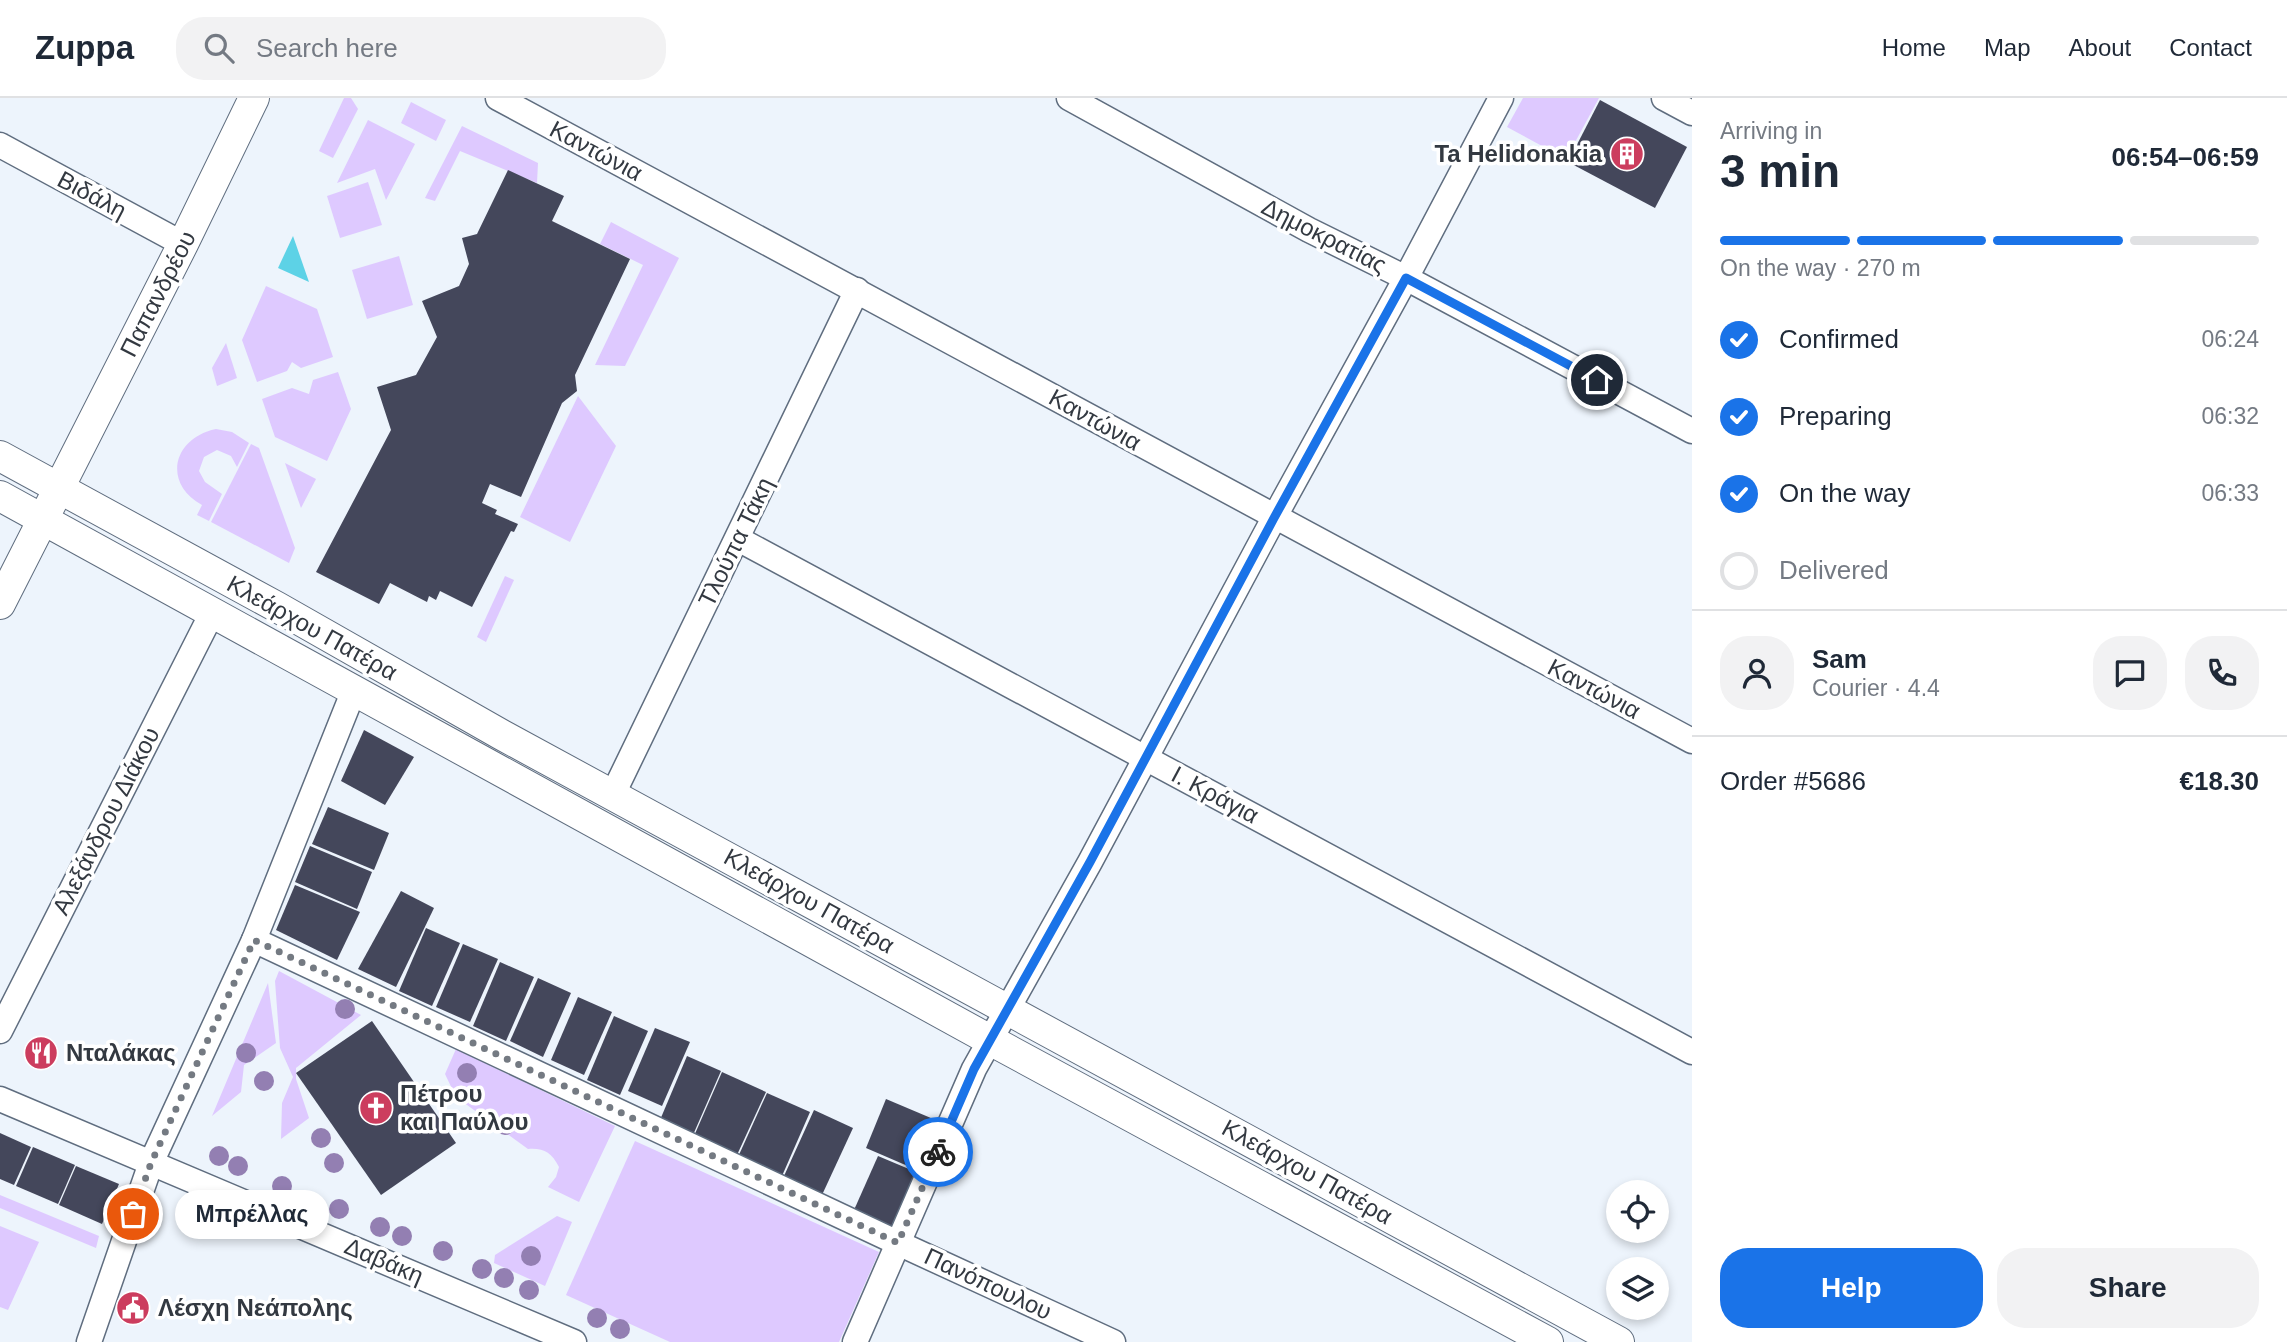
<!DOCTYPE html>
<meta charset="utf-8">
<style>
body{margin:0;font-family:Arial,sans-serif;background:#f2f2f3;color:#1f2937;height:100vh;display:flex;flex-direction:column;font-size:26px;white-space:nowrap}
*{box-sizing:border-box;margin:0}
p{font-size:23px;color:#747a83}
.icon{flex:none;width:38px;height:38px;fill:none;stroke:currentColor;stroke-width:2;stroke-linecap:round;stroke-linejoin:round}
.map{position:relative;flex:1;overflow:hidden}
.drawer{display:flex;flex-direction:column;background:#fff;width:595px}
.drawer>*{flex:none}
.buttons{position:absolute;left:1606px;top:1082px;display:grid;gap:14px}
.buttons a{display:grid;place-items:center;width:63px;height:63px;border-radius:50%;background:#fff;box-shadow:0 4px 10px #0003;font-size:35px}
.pin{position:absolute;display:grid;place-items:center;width:60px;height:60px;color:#fff;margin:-30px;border:4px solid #fff;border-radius:50%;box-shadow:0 2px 7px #0007}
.courier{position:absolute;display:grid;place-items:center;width:70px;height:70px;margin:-35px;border:5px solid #1a73e8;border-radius:50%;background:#fff;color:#222;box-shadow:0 2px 9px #0007}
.bubble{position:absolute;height:49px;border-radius:24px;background:#fff;box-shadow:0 4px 10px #0003;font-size:23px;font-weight:600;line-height:49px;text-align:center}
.head em{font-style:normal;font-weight:600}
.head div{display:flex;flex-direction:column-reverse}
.head{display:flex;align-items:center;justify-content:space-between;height:119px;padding:0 28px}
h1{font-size:46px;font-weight:600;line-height:52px}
.bar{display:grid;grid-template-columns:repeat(4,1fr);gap:10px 7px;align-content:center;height:84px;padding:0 28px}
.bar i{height:9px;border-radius:5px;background:#e0e1e3}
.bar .on{background:#1a73e8}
.bar p{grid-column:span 4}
.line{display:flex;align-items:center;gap:18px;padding:0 28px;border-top:2px solid #e0e1e3}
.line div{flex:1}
.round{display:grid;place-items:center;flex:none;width:74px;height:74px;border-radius:28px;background:#f2f2f3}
ol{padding:0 28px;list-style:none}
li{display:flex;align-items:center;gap:21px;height:77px}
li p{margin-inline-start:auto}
li .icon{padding:7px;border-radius:50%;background:#1a73e8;color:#fff;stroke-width:4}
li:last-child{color:#747a83}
li i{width:38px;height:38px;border:4px solid #e0e1e3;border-radius:50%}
.action{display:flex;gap:14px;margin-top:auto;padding:14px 28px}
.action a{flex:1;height:80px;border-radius:28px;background:#1a73e8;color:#fff;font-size:28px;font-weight:600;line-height:80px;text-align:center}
.action a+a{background:#f2f2f3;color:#1f2937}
header{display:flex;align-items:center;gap:42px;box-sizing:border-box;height:98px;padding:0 35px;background:#fff;border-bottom:2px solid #e0e1e3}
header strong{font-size:33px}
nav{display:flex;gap:38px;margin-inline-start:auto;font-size:24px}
.search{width:490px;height:63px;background:#f2f2f3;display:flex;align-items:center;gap:18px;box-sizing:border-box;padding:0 24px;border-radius:28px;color:#747a83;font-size:26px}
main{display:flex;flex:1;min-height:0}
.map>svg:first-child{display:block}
</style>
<header>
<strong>Zuppa</strong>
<div class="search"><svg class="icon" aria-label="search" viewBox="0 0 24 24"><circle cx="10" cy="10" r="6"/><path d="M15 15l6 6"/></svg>Search here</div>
<nav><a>Home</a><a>Map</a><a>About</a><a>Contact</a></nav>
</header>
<main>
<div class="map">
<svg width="1692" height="1244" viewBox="0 0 1692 1244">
<rect width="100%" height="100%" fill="#edf4fc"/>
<g fill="#dec9ff">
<polygon points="344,0 351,0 358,11 333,60 319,53"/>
<polygon points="1523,0 1599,0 1566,61 1507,29"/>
<polygon points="411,4 446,22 436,43 401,25"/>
<polygon points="368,22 415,46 386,102 375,71 337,85"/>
<polygon points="462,28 538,65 537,85 460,53 435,103 425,100"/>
<polygon points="368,84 382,127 340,140 327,98"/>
<polygon points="611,124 679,160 625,268 595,267 643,167 600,146"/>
<polygon points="399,158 413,207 367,221 352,172"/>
<polygon points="266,188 317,211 333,259 301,270 292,264 287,273 257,284 242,242"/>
<polygon points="226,245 237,280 217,288 212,270"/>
<polygon points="338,274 351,311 327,363 275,339 262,301 292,290 309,296 313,282"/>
<polygon points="578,298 616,348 570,444 520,419"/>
<path d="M216,331L232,334L249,345L237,369L231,358L217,352L204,359L199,373L205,384L222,396L209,423L197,417L202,407C162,385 173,340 216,331Z"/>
<polygon points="251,346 259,350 295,450 289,465 211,424"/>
<polygon points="285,365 316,381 301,410"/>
<polygon points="505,478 514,482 486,544 477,539"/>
<polygon points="279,873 361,917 296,970 296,981 309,1020 281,1041 282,1005 293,979 280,950 275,883"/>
<polygon points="268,885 276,945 244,967 241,994 212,1018"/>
<path d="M456,951L615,1028L579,1104L548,1089L556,1079L559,1069C551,1054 544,1050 528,1051L456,999L445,976Z"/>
<polygon points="635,1043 879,1154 839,1244 670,1244 566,1197"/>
<polygon points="0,1097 99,1138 96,1150 0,1110"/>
<polygon points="557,1118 572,1124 545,1188 494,1165 495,1157"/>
<polygon points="0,1128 39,1144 8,1212 0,1209"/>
</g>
<polygon fill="#5dd2e6" points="293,138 309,184 278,170"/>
<g fill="#44475b">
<polygon points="1600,2 1687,49 1655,110 1568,64"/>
<polygon points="508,72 564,98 552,123 630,161 575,277 577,293 562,305 521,399 490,386 482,405 497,412 495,416 518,426 514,434 511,433 472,509 440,493 436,502 429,498 427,504 390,485 379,506 316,474 391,332 377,289 416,277 437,239 422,203 459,188 469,166 462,140 477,136"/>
<polygon points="364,632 414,659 385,707 341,683"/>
<polygon points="328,709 389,735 374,772 312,746"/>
<polygon points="310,748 372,774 357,811 295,784"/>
<polygon points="295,787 360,814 337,862 276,832"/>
<polygon points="401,793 434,810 396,889 358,871"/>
<polygon points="426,830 460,845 432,908 399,893"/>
<polygon points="463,846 498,861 470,924 436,909"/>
<polygon points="500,864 534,879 506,943 473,928"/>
<polygon points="538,880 571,895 543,959 510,943"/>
<polygon points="578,899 612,914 584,977 551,962"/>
<polygon points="614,918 648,933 620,997 587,982"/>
<polygon points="372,923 456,1045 381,1097 296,975"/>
<polygon points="655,930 690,944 662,1008 628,993"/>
<polygon points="687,958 721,973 693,1037 660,1022"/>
<polygon points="722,974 766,994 737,1057 694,1038"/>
<polygon points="767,995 810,1014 782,1078 738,1059"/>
<polygon points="886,1001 938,1023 917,1072 866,1050"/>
<polygon points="814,1012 853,1030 822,1097 784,1078"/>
<polygon points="0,1035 31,1049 14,1087 0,1081"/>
<polygon points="33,1049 75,1067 58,1106 16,1088"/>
<polygon points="878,1058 916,1074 891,1129 854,1112"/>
<polygon points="76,1068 119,1086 102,1126 59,1107"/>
</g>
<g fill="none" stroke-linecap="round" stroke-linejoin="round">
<g stroke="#5f6d7f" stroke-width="27">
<g id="minor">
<polyline points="498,0 1692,643"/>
<polyline points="1069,0 1309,132 1406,180 1692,333"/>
<polyline points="1664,0 1692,15"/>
<polyline points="0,47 183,146"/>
<polyline points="738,441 1692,954"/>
<polyline points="613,696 857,192"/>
<polyline points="254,842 898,1145 1113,1244"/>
<polyline points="0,933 213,513"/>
<polyline points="0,1001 574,1244"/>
<polyline points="89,1244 151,1065 254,842 354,592"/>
<polyline points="855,1244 974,971 1090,764 1274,420 1406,180 1501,0"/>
</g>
</g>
<g stroke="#5f6d7f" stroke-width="32">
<g id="tertiary">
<polyline points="0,358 277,509 502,637 1619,1244"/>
<polyline points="0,398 990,942 1548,1244"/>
<polyline points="0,506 183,146 254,0"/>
</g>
</g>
<use href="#minor" stroke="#fff" stroke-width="24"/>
<use href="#tertiary" stroke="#fff" stroke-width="30"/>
</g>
<g fill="#937fb2">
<circle cx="345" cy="911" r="10"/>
<circle cx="246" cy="955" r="10"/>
<circle cx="467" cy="975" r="10"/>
<circle cx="264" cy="983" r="10"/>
<circle cx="505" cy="1027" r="10"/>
<circle cx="321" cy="1040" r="10"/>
<circle cx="219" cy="1058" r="10"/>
<circle cx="334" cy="1065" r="10"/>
<circle cx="238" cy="1068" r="10"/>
<circle cx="282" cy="1088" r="10"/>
<circle cx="339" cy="1111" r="10"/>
<circle cx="380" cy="1129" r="10"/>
<circle cx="402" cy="1138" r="10"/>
<circle cx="443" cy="1153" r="10"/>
<circle cx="531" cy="1158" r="10"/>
<circle cx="482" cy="1171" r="10"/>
<circle cx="504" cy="1180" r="10"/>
<circle cx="529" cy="1192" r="10"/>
<circle cx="597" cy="1220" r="10"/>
<circle cx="620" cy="1231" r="10"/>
</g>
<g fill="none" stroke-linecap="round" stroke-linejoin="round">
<polyline stroke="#747a82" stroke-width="7" stroke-dasharray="0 12.6" points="133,1116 151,1065 254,842 898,1145 938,1054"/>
<polyline stroke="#1a73e8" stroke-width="9" points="938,1054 974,971 1090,764 1274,420 1406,180 1597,282"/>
</g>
<defs>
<g id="building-disc" transform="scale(1.75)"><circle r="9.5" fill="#cc3d5e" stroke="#fff"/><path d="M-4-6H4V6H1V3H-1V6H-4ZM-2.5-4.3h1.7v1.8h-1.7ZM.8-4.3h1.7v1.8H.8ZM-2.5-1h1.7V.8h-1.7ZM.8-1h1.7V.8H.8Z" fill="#fff"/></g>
<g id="restaurant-disc" transform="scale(1.75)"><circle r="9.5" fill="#cc3d5e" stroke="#fff"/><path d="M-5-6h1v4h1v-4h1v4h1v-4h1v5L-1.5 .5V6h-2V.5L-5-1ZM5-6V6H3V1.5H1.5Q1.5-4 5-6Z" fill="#fff"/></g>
<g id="church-disc" transform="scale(1.75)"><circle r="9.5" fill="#cc3d5e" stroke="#fff"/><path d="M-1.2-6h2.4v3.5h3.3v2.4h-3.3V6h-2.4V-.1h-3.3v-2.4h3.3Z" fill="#fff"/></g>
<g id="civic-disc" transform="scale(1.75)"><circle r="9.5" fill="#cc3d5e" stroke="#fff"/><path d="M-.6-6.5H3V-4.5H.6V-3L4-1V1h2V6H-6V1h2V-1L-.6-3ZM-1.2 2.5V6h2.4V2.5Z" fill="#fff"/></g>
</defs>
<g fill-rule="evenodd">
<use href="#building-disc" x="1627" y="56"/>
<use href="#restaurant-disc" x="41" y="955"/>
<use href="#church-disc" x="376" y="1010"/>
<use href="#civic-disc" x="133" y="1210"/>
</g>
<g text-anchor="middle" stroke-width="7" stroke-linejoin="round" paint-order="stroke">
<g font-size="24" fill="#333941" stroke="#fff">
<text transform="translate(596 53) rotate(28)" y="8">Καντώνια</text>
<text transform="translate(92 97) rotate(28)" y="8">Βιδάλη</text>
<text transform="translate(1324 138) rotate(27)" y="8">Δημοκρατίας</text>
<text transform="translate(158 196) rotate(-63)" y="8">Παπανδρέου</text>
<text transform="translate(1095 322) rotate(29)" y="8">Καντώνια</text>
<text transform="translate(736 444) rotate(-64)" y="8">Τλούπα Τάκη</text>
<text transform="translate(312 530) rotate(29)" y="8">Κλεάρχου Πατέρα</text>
<text transform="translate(1594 591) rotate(28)" y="8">Καντώνια</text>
<text transform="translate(1215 697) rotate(28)" y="8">Ι. Κράγια</text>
<text transform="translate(106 723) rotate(-63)" y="8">Αλεξάνδρου Διάκου</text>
<text transform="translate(809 803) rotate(29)" y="8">Κλεάρχου Πατέρα</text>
<text transform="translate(1307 1074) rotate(29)" y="8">Κλεάρχου Πατέρα</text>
<text transform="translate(384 1163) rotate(23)" y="8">Δαβάκη</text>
<text transform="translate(988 1186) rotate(25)" y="8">Πανόπουλου</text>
</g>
<g font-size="24" font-weight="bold" fill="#333941" stroke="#fff" text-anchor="start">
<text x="1602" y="64" text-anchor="end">Ta Helidonakia</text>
<text x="66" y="963">Νταλάκας</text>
<text x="400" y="1004">Πέτρου<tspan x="400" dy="28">και Παύλου</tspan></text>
<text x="158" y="1218">Λέσχη Νεάπολης</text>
</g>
</g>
</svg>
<div class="buttons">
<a><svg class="icon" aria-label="locate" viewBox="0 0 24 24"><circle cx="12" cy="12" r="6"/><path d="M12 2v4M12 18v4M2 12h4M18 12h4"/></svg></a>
<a><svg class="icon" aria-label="layers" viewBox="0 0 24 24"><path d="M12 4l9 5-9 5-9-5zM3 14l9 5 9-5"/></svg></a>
</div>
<div class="pin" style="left:133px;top:1116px;background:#ea580c"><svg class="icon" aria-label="bag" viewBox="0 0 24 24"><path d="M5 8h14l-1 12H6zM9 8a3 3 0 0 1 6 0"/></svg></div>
<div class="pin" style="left:1597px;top:282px;background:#1f2937"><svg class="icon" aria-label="home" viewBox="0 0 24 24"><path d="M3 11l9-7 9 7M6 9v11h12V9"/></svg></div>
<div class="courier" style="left:938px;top:1054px"><svg class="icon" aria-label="bike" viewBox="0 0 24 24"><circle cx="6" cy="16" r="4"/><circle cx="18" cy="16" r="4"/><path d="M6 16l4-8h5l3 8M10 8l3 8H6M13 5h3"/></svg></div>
<div class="bubble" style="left:175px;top:1092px;width:154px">Μπρέλλας</div>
</div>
<section class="drawer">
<div class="head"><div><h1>3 min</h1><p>Arriving in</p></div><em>06:54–06:59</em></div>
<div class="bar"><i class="on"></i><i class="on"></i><i class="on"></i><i></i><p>On the way · 270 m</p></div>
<ol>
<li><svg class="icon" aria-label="check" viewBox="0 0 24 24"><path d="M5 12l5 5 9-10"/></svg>Confirmed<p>06:24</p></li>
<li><svg class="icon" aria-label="check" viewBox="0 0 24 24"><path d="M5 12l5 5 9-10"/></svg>Preparing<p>06:32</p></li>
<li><svg class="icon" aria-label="check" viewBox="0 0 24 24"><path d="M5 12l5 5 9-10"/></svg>On the way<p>06:33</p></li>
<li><i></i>Delivered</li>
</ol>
<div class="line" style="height:126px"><a class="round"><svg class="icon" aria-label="person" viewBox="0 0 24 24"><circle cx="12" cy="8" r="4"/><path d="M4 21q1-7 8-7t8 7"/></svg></a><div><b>Sam</b><p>Courier · 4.4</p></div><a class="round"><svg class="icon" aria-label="chat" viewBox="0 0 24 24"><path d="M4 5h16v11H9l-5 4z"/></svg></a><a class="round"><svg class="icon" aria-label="phone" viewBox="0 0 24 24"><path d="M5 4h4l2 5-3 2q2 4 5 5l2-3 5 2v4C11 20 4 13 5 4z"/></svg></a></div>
<div class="line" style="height:91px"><div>Order #5686</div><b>€18.30</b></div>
<div class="action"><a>Help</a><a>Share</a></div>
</section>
</main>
